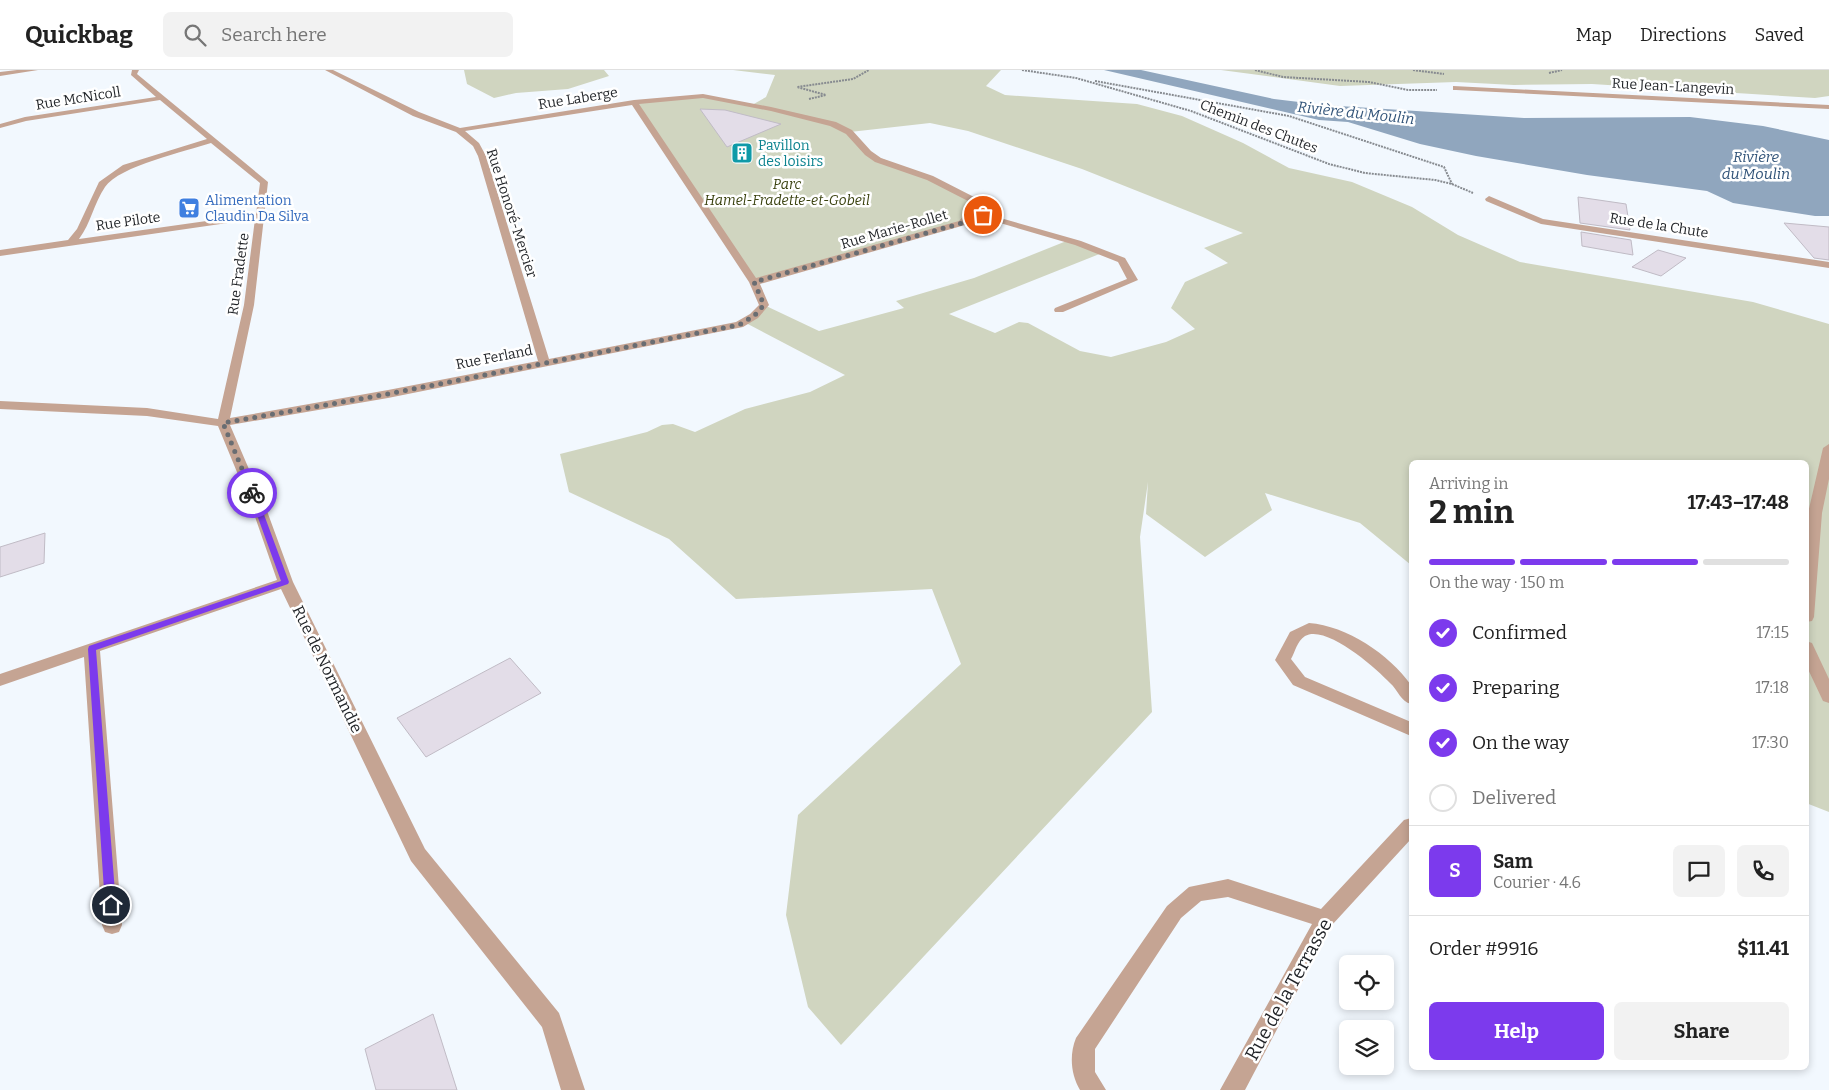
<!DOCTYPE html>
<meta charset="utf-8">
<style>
body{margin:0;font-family:Bitter,serif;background:#f2f2f2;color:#222;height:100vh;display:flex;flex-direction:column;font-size:19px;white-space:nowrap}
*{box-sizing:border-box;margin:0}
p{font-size:16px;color:#767676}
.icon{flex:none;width:28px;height:28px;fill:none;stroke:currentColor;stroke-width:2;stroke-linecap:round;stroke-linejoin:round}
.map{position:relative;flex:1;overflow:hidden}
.details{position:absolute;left:1409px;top:390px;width:400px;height:610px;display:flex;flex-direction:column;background:#fff;border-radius:8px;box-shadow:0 2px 8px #0003}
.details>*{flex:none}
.controls{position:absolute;left:1339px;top:885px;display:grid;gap:10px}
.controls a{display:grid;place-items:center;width:55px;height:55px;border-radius:8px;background:#fff;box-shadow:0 2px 8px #0003;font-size:25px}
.pin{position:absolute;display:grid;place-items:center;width:42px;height:42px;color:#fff;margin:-21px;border:2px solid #fff;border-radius:50%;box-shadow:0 1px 5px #0007}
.courier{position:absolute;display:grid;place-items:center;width:50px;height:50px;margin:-25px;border:4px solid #7c3aed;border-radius:50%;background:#fff;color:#222;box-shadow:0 1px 6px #0007}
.headline em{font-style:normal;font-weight:700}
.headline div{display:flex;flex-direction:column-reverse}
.headline{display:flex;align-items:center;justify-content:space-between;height:85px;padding:0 20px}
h1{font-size:32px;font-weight:700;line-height:38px}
.bar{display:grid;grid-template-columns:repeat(4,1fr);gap:8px 5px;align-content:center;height:60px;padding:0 20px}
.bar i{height:6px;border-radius:4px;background:#e0e0e0}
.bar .current{background:#7c3aed}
.bar p{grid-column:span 4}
.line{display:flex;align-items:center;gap:12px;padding:0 20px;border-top:1px solid #e0e0e0}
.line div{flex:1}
.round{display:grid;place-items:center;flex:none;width:52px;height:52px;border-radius:8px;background:#f2f2f2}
ol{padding:0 20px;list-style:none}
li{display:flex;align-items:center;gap:15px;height:55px}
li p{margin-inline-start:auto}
li .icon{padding:5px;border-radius:50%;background:#7c3aed;color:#fff;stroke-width:4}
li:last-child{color:#767676}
li i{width:28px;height:28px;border:2px solid #e0e0e0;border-radius:50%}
.button{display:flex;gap:10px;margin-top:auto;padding:10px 20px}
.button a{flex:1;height:58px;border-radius:8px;background:#7c3aed;color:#fff;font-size:20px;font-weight:700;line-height:58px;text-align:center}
.button a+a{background:#f2f2f2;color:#222}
header{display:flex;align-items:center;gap:30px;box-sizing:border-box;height:70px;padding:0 25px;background:#fff;border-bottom:1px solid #e0e0e0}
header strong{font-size:24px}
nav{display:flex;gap:28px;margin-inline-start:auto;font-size:18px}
.search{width:350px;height:45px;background:#f2f2f2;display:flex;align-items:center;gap:12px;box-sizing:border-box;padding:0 18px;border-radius:8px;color:#767676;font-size:19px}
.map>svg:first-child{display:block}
</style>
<header>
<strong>Quickbag</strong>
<div class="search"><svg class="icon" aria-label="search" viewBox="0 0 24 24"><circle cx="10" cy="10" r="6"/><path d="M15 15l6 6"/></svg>Search here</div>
<nav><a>Map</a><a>Directions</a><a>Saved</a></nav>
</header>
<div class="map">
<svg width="1829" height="1020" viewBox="0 0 1829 1020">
<rect width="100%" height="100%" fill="#f2f8fe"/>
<g fill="#d0d5c0">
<polygon points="464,0 604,0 609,6 568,19 516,23 494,28 467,14"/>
<polygon points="733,0 1001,0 986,16 1005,25 1137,34 1182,46 1243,73 1289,98 1352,112 1412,137 1458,165 1520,192 1753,232 1829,254 1829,742 1806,733 1806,392 1411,392 1411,495 1360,453 1265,423 1272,440 1205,487 1146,444 1148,412 1140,467 1152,642 841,975 808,937 786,845 798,745 961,594 932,519 736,529 669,469 569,422 560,384 647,362 662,355 673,354 695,362 745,339 810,322 845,305 744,252 764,235 819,261 904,238 896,231 974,208 1069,170 1102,183 949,244 995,263 1019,252 1028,253 1080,281 1111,287 1166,272 1195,259 1171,238 1185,212 1228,193 1204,178 1243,163 1082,99 968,61 930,53 850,62 868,83 930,108 973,130 962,153 754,212 634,32 703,26 752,35 766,27 775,5"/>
<polygon points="1221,0 1829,0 1829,26 1815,28 1592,14 1514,15 1456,12 1340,16"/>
</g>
<polygon fill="#90a6be" points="1104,0 1141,0 1274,29 1324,35 1524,48 1690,47 1763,56 1829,70 1829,146 1815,146 1733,133 1707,121 1587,105 1476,86 1420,74 1348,52 1319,50"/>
<g fill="#e3dde8" stroke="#c0bbc5">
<polygon points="700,39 725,40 781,54 727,77"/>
<polygon points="1578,127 1626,134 1630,160 1580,153"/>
<polygon points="1784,153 1829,157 1829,190 1814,188"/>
<polygon points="1581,162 1631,170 1633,185 1582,176"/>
<polygon points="1658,180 1686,188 1661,206 1632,197"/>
<polygon points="45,463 44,493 0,507 0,477"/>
<polygon points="510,588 541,623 426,687 397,648"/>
<polygon points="433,944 457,1020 376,1020 365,979"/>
</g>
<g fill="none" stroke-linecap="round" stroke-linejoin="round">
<g stroke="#878b90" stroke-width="2" stroke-dasharray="2 1" stroke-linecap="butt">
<polyline points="1022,0 1076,8 1191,41 1329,94 1365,103 1435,110 1452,114 1473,123"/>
<polyline points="1255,0 1283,7 1369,12 1408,20 1437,20"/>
<polyline points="1413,0 1444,4"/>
<polyline points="1549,3 1562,0"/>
<polyline points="1095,11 1289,46 1444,97 1452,114"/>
<polyline points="809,29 826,25 797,17 853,9 869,0"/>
</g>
<g fill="#c5a493" fill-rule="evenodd">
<polygon points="17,0 38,0 0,6 0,2"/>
<path d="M132,0H139L137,4L268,112L254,235L230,348L388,320L538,291L478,86L473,76L456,62L413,46L325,0H333L419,42L460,58L634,30L703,24L771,37L836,52L852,60L871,81L881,88L933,106L976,128V141L1081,171L1125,188L1138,210L1063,242H1055L1054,240L1055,238L1127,209L1118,192L1075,175L973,145L965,155L760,214L769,235L758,248L743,257L388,328L230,355L267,441L293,512L425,779L559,943L585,1020H561L542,957L411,791L281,519L100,581L122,855L119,862L112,864L105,862L102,855L84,587L0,616V604L277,510L253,441L218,356L147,346L0,339V331L147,338L218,349L244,235L255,149L0,186V180L68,170L77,159L99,112L123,95L207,69L160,30L26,51L0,58V54L25,47L156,27L131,5ZM703,28L771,41L830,56L846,64L865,85L875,92L927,110L968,131L967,142L959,151L756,208L639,34ZM632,35L749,212L759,235L750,244L736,252L549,289L486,86L479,73L465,61ZM211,73L260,113L256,144L79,169C91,153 94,133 105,117C119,96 187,81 211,73Z"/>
<polygon points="1453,16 1829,35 1829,39 1456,20 1453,20"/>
<polygon points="1489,126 1543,149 1829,192 1829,198 1541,154 1486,131 1485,129"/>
<polygon points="1829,374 1829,409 1822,443 1814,547 1812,551 1806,552 1806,462 1808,443 1823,378"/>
<path d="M1309,553C1347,556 1389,584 1411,615V634C1401,632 1398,620 1390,613C1376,598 1326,554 1305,566C1297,571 1295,582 1291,589L1305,607L1411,652V666L1293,615L1275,590L1290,562Z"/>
<polygon points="1806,571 1812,573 1829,609 1829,633 1823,631 1806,595"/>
<path d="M1411,748V769L1332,855L1245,1020H1220L1312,854L1228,827L1201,831L1181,848L1095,979V1002L1106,1020H1080C1071,1005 1069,985 1076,968L1167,836L1189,817L1228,809L1321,839L1404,750Z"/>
</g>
</g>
<polygon fill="#7c3aed" points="250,421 256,423 289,512 288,514 96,580 116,835 111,840 105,835 88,579 89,576 281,511 249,423"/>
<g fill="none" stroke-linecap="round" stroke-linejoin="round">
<polyline stroke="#696d72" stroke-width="5" stroke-dasharray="0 9" points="252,423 223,353 388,324 739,255 754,246 764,235 754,212 962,153 971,142 983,145"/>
</g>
<defs>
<g id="building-square" transform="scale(1.125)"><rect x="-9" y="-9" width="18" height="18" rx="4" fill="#0f9aa8" stroke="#fff"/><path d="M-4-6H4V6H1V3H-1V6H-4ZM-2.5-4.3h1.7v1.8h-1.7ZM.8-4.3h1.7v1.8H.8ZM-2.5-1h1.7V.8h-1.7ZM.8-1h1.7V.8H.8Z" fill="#fff"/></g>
<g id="supermarket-square" transform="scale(1.125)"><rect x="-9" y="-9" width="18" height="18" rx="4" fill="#3f7fe0" stroke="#fff"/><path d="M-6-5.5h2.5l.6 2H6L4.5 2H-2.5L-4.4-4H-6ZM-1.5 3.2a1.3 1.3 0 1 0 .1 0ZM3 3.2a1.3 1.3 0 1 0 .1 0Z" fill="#fff"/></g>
</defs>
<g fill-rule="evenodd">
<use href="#building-square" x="742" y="83"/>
<use href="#supermarket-square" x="189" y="138"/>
</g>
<g text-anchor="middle" stroke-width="5" stroke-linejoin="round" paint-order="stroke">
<g font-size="14" fill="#1f2226" stroke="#fff">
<text transform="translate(1673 16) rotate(3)" y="5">Rue Jean-Langevin</text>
<text transform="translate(78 28) rotate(-9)" y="5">Rue McNicoll</text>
<text transform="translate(578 28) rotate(-9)" y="5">Rue Laberge</text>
<text transform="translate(1259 56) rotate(21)" y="5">Chemin des Chutes</text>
<text transform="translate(512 143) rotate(72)" y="5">Rue Honoré-Mercier</text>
<text transform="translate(128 151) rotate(-8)" y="5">Rue Pilote</text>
<text transform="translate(1659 155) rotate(9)" y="5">Rue de la Chute</text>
<text transform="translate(894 159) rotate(-16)" y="5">Rue Marie-Rollet</text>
<text transform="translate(238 204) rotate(-82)" y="5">Rue Fradette</text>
<text transform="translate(494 287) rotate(-11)" y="5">Rue Ferland</text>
</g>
<g font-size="14" fill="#0d838f" stroke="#fff" text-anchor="start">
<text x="758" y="80">Pavillon<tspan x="758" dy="16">des loisirs</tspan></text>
</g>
<g font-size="14" font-style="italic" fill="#3a420f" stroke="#fff">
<text x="787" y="119">Parc<tspan x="787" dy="16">Hamel-Fradette-et-Gobeil</tspan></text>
</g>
<g font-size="14" fill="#366cbe" stroke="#fff" text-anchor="start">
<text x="205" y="135">Alimentation<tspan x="205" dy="16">Claudin Da Silva</tspan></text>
</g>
<g font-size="15" font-style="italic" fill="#325479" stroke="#fff">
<text transform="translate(1356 43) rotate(6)" y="5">Rivière du Moulin</text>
<text x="1756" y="92">Rivière<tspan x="1756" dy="17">du Moulin</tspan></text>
</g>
<g font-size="16" fill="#1f2226" stroke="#fff">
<text transform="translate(328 599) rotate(64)" y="6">Rue de Normandie</text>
</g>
<g font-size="19" fill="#1f2226" stroke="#fff">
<text transform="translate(1288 919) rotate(-61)" y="7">Rue de la Terrasse</text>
</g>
</g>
</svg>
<div class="controls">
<a><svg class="icon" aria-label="locate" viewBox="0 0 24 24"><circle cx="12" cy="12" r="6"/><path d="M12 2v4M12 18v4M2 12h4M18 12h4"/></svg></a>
<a><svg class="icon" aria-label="layers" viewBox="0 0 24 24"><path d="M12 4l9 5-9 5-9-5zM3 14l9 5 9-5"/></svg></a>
</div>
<div class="pin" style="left:983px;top:145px;background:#ea580c"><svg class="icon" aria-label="bag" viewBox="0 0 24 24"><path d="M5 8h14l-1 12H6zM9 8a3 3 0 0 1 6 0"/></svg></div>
<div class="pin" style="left:111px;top:835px;background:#1f2937"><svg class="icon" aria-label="home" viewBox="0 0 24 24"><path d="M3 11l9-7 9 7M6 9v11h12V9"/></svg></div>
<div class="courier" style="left:252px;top:423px"><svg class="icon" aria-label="bike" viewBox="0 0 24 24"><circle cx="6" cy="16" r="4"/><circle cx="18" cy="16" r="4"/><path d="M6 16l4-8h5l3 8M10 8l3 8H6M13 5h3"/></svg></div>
<section class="details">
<div class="headline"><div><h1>2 min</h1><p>Arriving in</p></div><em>17:43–17:48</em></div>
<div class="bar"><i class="current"></i><i class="current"></i><i class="current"></i><i></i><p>On the way · 150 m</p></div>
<ol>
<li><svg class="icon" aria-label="check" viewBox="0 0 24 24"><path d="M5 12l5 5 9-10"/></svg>Confirmed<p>17:15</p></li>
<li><svg class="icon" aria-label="check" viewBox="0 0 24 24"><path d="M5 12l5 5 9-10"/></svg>Preparing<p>17:18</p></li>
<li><svg class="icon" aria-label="check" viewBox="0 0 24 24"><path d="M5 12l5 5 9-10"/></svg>On the way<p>17:30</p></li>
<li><i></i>Delivered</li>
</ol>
<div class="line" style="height:90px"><b class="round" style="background:#7c3aed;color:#fff">S</b><div><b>Sam</b><p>Courier · 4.6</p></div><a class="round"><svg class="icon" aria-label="chat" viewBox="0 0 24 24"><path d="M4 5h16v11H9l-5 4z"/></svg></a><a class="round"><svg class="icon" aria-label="phone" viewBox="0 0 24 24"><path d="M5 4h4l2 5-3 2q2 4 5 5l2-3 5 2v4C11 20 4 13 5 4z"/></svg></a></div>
<div class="line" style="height:65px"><div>Order #9916</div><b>$11.41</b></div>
<div class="button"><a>Help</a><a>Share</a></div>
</section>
</div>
